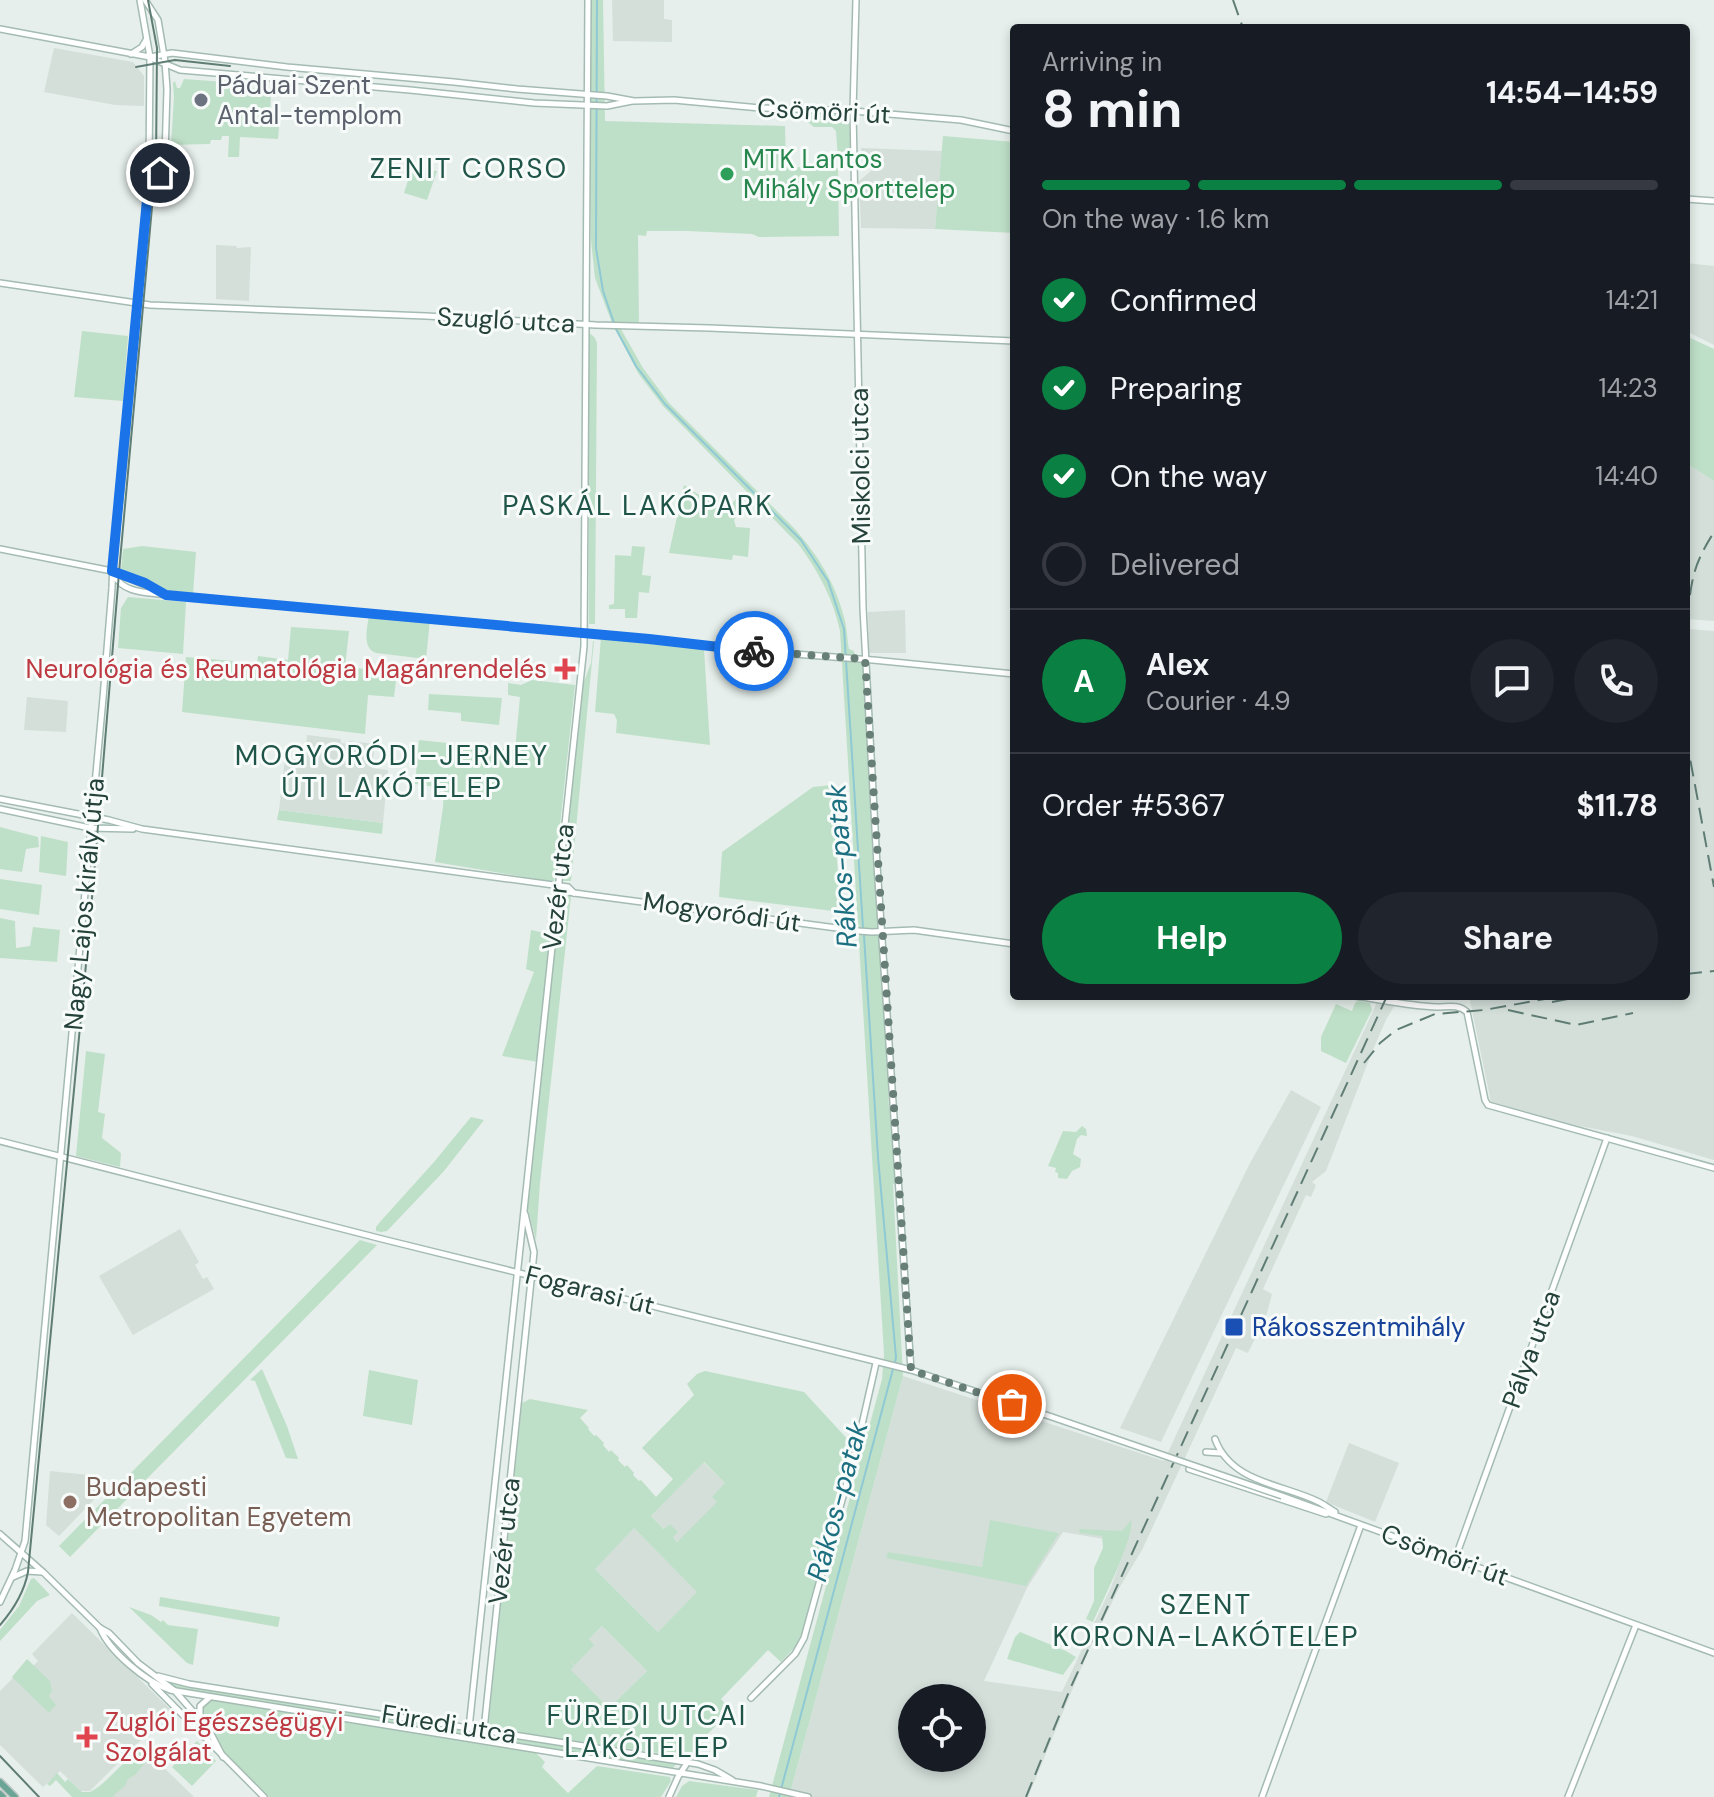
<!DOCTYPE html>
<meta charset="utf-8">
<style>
body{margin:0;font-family:"DM Sans",sans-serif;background:#20242c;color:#f1f3f6;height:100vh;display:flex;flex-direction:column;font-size:30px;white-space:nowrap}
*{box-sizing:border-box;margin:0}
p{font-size:26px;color:#9ea1a6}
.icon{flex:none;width:44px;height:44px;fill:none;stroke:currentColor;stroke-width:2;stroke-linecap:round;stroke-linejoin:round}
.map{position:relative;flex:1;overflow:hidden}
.panel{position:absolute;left:1010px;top:24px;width:680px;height:976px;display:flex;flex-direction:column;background:#171b24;border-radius:8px;box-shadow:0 4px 12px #0003}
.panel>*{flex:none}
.fabs{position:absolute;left:898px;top:1684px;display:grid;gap:16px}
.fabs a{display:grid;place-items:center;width:88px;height:88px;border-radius:50%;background:#171b24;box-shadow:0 4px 12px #0003;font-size:40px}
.pin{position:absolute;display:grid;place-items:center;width:68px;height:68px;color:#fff;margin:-34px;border:4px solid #fff;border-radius:50%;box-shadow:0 2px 8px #0007}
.courier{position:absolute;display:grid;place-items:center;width:80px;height:80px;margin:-40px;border:6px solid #1a73e8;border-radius:50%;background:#fff;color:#222;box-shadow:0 2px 10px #0007}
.summary em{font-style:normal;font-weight:700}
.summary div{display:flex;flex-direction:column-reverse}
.summary{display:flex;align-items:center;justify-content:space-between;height:136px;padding:0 32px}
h1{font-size:52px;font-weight:700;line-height:60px}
.bar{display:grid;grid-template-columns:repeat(4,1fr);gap:12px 8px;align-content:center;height:96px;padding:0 32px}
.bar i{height:10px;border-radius:6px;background:#363941}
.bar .current{background:#0b8043}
.bar p{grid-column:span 4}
.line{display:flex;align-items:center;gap:20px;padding:0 32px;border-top:2px solid #363941}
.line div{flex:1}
.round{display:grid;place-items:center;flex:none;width:84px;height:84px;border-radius:42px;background:#20242c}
ol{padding:0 32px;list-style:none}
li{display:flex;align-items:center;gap:24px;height:88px}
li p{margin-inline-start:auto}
li .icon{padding:8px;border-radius:50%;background:#0b8043;color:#fff;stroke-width:4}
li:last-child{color:#9ea1a6}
li i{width:44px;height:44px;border:4px solid #363941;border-radius:50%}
.action{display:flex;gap:16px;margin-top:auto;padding:16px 32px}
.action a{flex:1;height:92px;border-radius:48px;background:#0b8043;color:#fff;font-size:32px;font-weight:700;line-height:92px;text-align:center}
.action a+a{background:#20242c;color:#f1f3f6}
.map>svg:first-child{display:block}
</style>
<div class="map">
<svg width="1714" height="1797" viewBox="0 0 1714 1797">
<rect width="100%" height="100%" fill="#e6efeb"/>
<g fill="#d4dfda" fill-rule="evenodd">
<polygon points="612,0 664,0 664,19 672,20 672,42 613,41"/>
<polygon points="54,48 133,62 144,76 144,106 115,105 44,92"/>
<polygon points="861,148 942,151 935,229 861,228 859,181 872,170 861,156"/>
<polygon points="216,245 236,246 237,248 251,247 249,301 216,299"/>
<polygon points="1686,263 1714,266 1714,345 1686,331"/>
<polygon points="1686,463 1714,481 1714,621 1686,619"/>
<polygon points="905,610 906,653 869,653 868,612"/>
<polygon points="1689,629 1714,631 1714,1160 1632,1136 1574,1125 1491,1102 1469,996 1686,996 1686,657"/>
<polygon points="27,697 68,701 66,732 24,730"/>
<polygon points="307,735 341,739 341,743 348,744 349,741 375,744 372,768 388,770 383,823 279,810 285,758 298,760 300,748 306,748"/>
<path d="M1380,996H1400L1386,1020L1372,1052L1326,1171L1312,1182L1316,1185L1311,1197L1306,1195L1263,1289L1272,1294L1267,1313L1248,1353L1236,1348L1142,1550L1118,1590L1087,1654L1028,1797H789L903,1376L1164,1461ZM1063,1532L1127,1543L1111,1587L1062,1692L984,1681L1027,1588ZM912,1698H972V1758H912Z"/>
<polygon points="1291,1090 1321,1107 1161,1442 1120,1428 1250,1163"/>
<polygon points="180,1229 199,1262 195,1265 203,1279 207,1277 214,1289 133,1335 99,1276"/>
<polygon points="1349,1443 1399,1463 1375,1522 1326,1502"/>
<polygon points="703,1462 738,1495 685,1549 651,1516"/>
<polygon points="50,1471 89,1475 104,1489 59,1536 46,1525"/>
<polygon points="634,1528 698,1592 658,1632 594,1568"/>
<polygon points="72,1613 171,1710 90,1791 81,1791 60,1771 43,1787 0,1745 0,1691 16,1675 20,1679 38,1661 32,1654"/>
<polygon points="602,1626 647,1671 609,1708 570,1670 568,1660"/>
<polygon points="146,1757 153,1757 194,1797 115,1797 111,1793"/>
</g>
<g fill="#bfe0c8" fill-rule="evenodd">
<path d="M590,0H603L605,121L785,126L786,167L838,168L839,236L759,237L752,234L687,231H647L646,236L638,235L639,322H617L643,368L669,403L793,527C817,554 835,582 844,617C847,627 847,638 849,649L854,651L856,662L863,663L880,957H882L891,1091L888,1092L889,1108L891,1109L896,1183L893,1184L903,1376L789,1797H769L882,1379L884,1354L840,631C833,599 819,572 799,545L663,406L638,373L612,323L595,278L591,240L589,88Z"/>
<polygon points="184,79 252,84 252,88 259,88 259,84 268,85 268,89 275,90 275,94 271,95 270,111 274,112 274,116 280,116 278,139 240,137 239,157 228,157 229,136 222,136 221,140 211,140 210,144 171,145 174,97 173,83 175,81 177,88 180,88"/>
<polygon points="799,111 849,116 851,158 838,159 836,131 832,127 814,127 797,113"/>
<polygon points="943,136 1014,142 1014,233 935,229"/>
<polygon points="412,168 437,171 427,200 404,193"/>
<polygon points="82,331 128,336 123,401 74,397"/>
<polygon points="591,334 595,338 597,343 595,624 589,624 589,335"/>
<polygon points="1686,336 1714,349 1714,481 1686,463"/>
<polygon points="684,485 710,502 715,497 723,503 719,509 724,513 736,499 745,506 734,520 736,527 750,528 748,557 733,555 732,560 669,553"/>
<polygon points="142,546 196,552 193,594 165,591 121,571 123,549"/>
<polygon points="632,546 645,547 642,575 651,576 649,593 639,592 637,618 625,618 625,609 609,609 609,605 614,604 615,555 631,556"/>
<polygon points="128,597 186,602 183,654 118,648 121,608"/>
<path d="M369,613L430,620L426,659L376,653C361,647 368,627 369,613Z"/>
<polygon points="291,627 349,631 345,667 397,672 394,697 368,695 365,734 182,712 186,657 257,663 258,656 288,660"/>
<polygon points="601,637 704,649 710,745 616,733 617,720 614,714 595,712"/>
<polygon points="593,641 594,641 571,881 563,881 582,687 591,663"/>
<polygon points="532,680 575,685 554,882 435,862 443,807 444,788 415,784 419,740 515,750 520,697 508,695 508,683 521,685"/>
<polygon points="429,694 502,698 499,725 461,721 461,713 428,710"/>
<polygon points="831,785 841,912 719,897 722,852 813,787"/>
<polygon points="279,810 383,823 382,834 277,820"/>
<polygon points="0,827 38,837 39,847 26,849 22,872 0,869"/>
<polygon points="41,836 68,842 66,876 39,872"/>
<polygon points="0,879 42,885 39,915 0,909"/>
<polygon points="561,893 571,896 540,1183 536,1240 527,1206"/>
<polygon points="0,918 15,921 16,948 30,946 33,927 60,930 57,962 0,958"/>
<polygon points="531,930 550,934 538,1062 502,1056 534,972 526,969"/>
<polygon points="1358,1001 1370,1003 1372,1010 1346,1063 1321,1051 1321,1037 1336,1004 1352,1011 1355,1003"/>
<polygon points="86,1051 105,1054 98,1112 105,1114 102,1138 121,1153 120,1167 76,1156"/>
<polygon points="471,1117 484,1120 444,1171 387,1231 381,1232 376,1231 376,1227 380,1222 434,1162"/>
<polygon points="1082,1126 1086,1129 1087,1136 1081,1135 1077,1139 1073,1154 1081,1159 1080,1167 1072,1171 1067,1179 1058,1178 1058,1173 1055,1172 1056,1168 1048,1166 1063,1131 1076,1132"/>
<polygon points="360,1240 377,1245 70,1557 59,1546"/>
<polygon points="262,1369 287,1426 298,1459 286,1458 255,1381 250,1380"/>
<polygon points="369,1370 418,1380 412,1425 363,1416"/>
<path d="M705,1371L804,1392L852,1444L834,1516L829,1526L826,1549L804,1629L795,1647L781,1662L768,1650L721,1699L731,1710L701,1741L702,1742L691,1756L685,1757L488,1728L522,1403L530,1399L588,1410L580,1418L589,1428L588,1429L594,1436L596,1435L604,1443L603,1445L609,1452L611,1450L619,1458L618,1460L625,1467L627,1465L634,1473L633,1475L639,1481L641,1480L656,1497L673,1479L642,1448L694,1395L687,1384L697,1374ZM704,1462L725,1483L712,1497L717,1502L677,1542L673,1537L678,1532L670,1524L664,1529L651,1516ZM634,1528L697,1592L658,1632L595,1569ZM602,1626L647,1671L609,1708L571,1670L574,1666L569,1661L575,1665L594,1645L589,1639Z"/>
<polygon points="990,1520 1059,1533 1026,1586 886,1558 888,1552 982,1567"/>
<path d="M1131,1520C1135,1537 1102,1602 1093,1622L1086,1619L1094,1601V1568L1103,1548L1102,1536L1080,1533L1079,1529L1122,1531Z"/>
<polygon points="34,1578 50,1595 37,1601 0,1641 0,1630 19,1606 31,1579"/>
<polygon points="160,1597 280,1617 278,1627 159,1606"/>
<polygon points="129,1607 151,1615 161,1622 163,1620 168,1625 198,1629 193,1665 187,1663"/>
<polygon points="1020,1632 1066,1651 1076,1657 1063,1675 1007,1659 1015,1637"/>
<polygon points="27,1659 50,1681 52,1691 49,1696 56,1705 49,1713 12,1677"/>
<polygon points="169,1682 677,1763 672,1769 176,1689"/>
<polygon points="213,1699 534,1751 545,1762 542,1767 568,1793 597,1766 670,1777 671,1781 661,1797 269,1797 226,1754 203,1716 201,1710"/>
<polygon points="197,1741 216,1761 192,1786 172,1767"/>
<path d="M139,1751L146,1757L147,1760L135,1775L128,1779L125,1786L114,1795L115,1797H72L56,1780L50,1786L47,1784L57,1773L65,1782L68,1779L82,1792H90C108,1783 120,1763 139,1751Z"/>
<polygon points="689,1781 758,1790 756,1797 676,1797 682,1786"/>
</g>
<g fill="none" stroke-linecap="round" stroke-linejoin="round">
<g stroke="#8ec9d4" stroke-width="2">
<polyline points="597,0 596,248 603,291 614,323"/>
<polyline points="616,329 636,366 665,404 801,540 828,581 844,629 863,928"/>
<polyline points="864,935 878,1157 896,1357 895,1363"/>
<polyline points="779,1797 893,1369"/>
</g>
<g stroke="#a4bbb3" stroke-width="8">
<g id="secondary">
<polyline points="145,0 158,20 165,62 167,89 165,156 163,166 149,196"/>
<polyline points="856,0 853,111 863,608 877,865 911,1370"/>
<polyline points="0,29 150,57 172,53 287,67 454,82 517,89 607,96 634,101 674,100 760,108 853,111 961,120 1014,131"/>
<polyline points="131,54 142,47 146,40"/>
<polyline points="151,58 180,70 410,90 534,103 607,106 632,101"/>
<polyline points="149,168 154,166 161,157"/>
<polyline points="1686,199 1714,201"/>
<polyline points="0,283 150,305 426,316 596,325 709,328 1014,341"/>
<polyline points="0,549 112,571 162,592"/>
<path d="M114,575C124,594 148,592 166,595L649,639L768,652L873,660L1014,674"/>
<polyline points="0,799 109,820 142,829 568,887 574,893"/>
<polyline points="0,809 90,828 133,829"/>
<polyline points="560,887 565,891 574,893 859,931 872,932 914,930 1014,944"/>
<path d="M1355,996C1383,1000 1409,1006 1437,1007C1448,1007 1458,1004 1467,1012L1485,1100L1488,1105L1714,1168"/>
<polyline points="0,1141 382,1239 911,1370 1052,1417"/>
<path d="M1215,1439C1231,1483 1283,1484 1319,1502C1325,1505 1330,1509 1335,1512"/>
<polyline points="1206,1452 1221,1453"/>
<polyline points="1189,1469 1326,1514"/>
<polyline points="1282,1496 1714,1653"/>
<polyline points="0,1534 43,1572 100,1628 109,1633 138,1663 175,1691 209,1730 223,1757"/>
<polyline points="1455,1559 1607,1138"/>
<polyline points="13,1577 27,1571 42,1572"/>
<polyline points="0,1602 15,1570 25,1541 103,698 112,588 113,560 124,459 149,168 150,57 140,0"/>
<path d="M100,1628C109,1651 146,1682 170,1690L761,1786L808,1797"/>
<polyline points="158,1676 189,1684 698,1764 715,1770 732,1780"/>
<polyline points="152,1684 264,1797"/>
<polyline points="751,1698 795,1654 804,1638 858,1442 876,1363"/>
<polyline points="200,1716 200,1706 209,1698"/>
<polyline points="469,1728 584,646 588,0"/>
<polyline points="484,1730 534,1252 525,1214"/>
<polyline points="669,1797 678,1777 687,1763"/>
<polyline points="1262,1797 1361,1525"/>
<polyline points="1568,1797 1636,1625"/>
</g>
</g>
<g stroke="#c2cac8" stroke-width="9">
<g id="primary">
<polyline points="0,1782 15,1797"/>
<polyline points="0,1794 3,1797"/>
</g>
</g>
<use href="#secondary" stroke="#fff" stroke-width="5"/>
<use href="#primary" stroke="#6aa596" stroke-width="6"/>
<g stroke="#5f7d75" stroke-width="2">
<polyline points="136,67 175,60 230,66"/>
<path d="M0,1625C14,1609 24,1593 28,1572L90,922L120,561L156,163L157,48L148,0"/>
<polyline points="0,1756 39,1797"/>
</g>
<g stroke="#5f7d75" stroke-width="2" stroke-dasharray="16 8" stroke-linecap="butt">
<polyline points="1233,0 1243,28"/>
<polyline points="1688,516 1688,508"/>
<path d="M1687,619C1692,579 1692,567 1714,532"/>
<polyline points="1686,737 1714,887"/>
<polyline points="1686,974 1714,971"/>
<polyline points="1552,1002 1584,996"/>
<polyline points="1508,1010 1576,1025 1633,1013"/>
<polyline points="1364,1063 1380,1043 1396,1030 1435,1014 1484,1010 1562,996"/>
<polyline points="1026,1797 1070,1689 1387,996"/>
</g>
<g stroke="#a4bbb3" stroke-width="8" stroke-linecap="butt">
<polyline id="secondary-bridge" points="1052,1417 1282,1496"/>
</g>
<use href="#secondary-bridge" stroke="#fff" stroke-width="5"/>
</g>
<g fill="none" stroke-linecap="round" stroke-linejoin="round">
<polyline stroke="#687f78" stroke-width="8" stroke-dasharray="0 14.4" points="754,651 865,659 911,1370 1012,1404"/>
<polyline stroke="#1a73e8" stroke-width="10" points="160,173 147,200 112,571 145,583 166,595 649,639 754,651"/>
</g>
<circle fill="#6b7280" stroke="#f7fbf9" stroke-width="3" cx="201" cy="100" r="8"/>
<circle fill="#2e9e5b" stroke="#f7fbf9" stroke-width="3" cx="727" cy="174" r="8"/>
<g fill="#e0444e" stroke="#f7fbf9" stroke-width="3">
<path d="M561 657h8v8h8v8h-8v8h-8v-8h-8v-8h8z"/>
<path d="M83 1725h8v8h8v8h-8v8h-8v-8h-8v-8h8z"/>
</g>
<rect fill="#1a4fb4" stroke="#f7fbf9" stroke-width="3" x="1224" y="1317" width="20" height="20" rx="4"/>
<circle fill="#8d6e63" stroke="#f7fbf9" stroke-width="3" cx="70" cy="1502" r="8"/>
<g text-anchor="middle" stroke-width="6" stroke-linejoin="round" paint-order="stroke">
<g font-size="26" fill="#5b616d" stroke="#f7fbf9" text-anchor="start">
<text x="217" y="94">Páduai Szent<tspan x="217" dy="30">Antal-templom</tspan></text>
</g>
<g font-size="26" fill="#24423a" stroke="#f7fbf9">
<text transform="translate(824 111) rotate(3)" y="9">Csömöri út</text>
<text transform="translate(506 320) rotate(3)" y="9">Szugló utca</text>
<text transform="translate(860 466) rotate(-91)" y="9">Miskolci utca</text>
<text transform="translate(558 887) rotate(-84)" y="9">Vezér utca</text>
<text transform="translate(84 904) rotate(-85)" y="9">Nagy Lajos király útja</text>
<text transform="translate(722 912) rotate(8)" y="9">Mogyoródi út</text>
<text transform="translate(590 1290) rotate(14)" y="9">Fogarasi út</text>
<text transform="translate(1531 1349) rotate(-70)" y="9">Pálya utca</text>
<text transform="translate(504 1541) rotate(-84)" y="9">Vezér utca</text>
<text transform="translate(1445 1555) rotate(20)" y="9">Csömöri út</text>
<text transform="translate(449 1724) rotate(9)" y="9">Füredi utca</text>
</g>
<g font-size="26" fill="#27864d" stroke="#f7fbf9" text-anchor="start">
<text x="743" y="168">MTK Lantos<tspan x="743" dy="30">Mihály Sporttelep</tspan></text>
</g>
<g font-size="26" fill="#be3a42" stroke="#f7fbf9" text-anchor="end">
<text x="547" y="678">Neurológia és Reumatológia Magánrendelés</text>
<text x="105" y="1731" text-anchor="start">Zuglói Egészségügyi<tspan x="105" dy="30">Szolgálat</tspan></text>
</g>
<g font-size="26" fill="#164399" stroke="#f7fbf9" text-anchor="start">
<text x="1252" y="1336">Rákosszentmihály</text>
</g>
<g font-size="26" fill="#785e54" stroke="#f7fbf9" text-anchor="start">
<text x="86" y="1496">Budapesti<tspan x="86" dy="30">Metropolitan Egyetem</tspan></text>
</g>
<g font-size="28" letter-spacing="2" fill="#1f5548" stroke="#f7fbf9">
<text x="469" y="178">ZENIT CORSO</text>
<text x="638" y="515">PASKÁL LAKÓPARK</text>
<text x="392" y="765">MOGYORÓDI–JERNEY<tspan x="392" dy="32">ÚTI LAKÓTELEP</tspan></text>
<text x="1206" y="1614">SZENT<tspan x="1206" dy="32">KORONA-LAKÓTELEP</tspan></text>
<text x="647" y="1725">FÜREDI UTCAI<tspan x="647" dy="32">LAKÓTELEP</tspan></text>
</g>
<g font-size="28" font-style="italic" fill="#1c6f80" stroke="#f7fbf9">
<text transform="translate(841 866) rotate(-94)" y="10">Rákos-patak</text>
<text transform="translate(837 1501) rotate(-75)" y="10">Rákos-patak</text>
</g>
</g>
</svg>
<div class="fabs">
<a><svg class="icon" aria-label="locate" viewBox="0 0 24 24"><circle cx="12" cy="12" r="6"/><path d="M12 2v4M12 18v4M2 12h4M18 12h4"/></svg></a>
</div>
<div class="pin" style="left:1012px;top:1404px;background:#ea580c"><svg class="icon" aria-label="bag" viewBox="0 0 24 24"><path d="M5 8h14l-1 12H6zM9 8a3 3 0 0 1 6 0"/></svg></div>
<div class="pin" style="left:160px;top:173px;background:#1f2937"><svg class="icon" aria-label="home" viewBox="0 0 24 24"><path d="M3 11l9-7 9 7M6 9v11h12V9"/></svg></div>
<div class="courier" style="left:754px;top:651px"><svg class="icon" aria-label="bike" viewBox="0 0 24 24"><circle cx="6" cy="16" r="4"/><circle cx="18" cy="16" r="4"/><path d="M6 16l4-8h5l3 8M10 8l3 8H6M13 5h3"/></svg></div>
<section class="panel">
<div class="summary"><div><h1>8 min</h1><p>Arriving in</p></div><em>14:54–14:59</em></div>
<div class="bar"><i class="current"></i><i class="current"></i><i class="current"></i><i></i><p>On the way · 1.6 km</p></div>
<ol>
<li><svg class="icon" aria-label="check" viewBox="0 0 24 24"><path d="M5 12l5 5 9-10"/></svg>Confirmed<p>14:21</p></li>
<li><svg class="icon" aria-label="check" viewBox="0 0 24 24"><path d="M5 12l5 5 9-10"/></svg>Preparing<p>14:23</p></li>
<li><svg class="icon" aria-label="check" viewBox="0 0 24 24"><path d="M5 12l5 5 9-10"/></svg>On the way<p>14:40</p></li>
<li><i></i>Delivered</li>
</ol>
<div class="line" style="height:144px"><b class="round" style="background:#0b8043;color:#fff">A</b><div><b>Alex</b><p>Courier · 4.9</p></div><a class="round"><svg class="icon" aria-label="chat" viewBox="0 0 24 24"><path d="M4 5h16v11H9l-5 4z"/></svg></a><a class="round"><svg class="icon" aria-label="phone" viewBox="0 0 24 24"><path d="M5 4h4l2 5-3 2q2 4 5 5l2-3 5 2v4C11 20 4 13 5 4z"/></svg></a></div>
<div class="line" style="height:104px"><div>Order #5367</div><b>$11.78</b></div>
<div class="action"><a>Help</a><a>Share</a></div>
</section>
</div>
